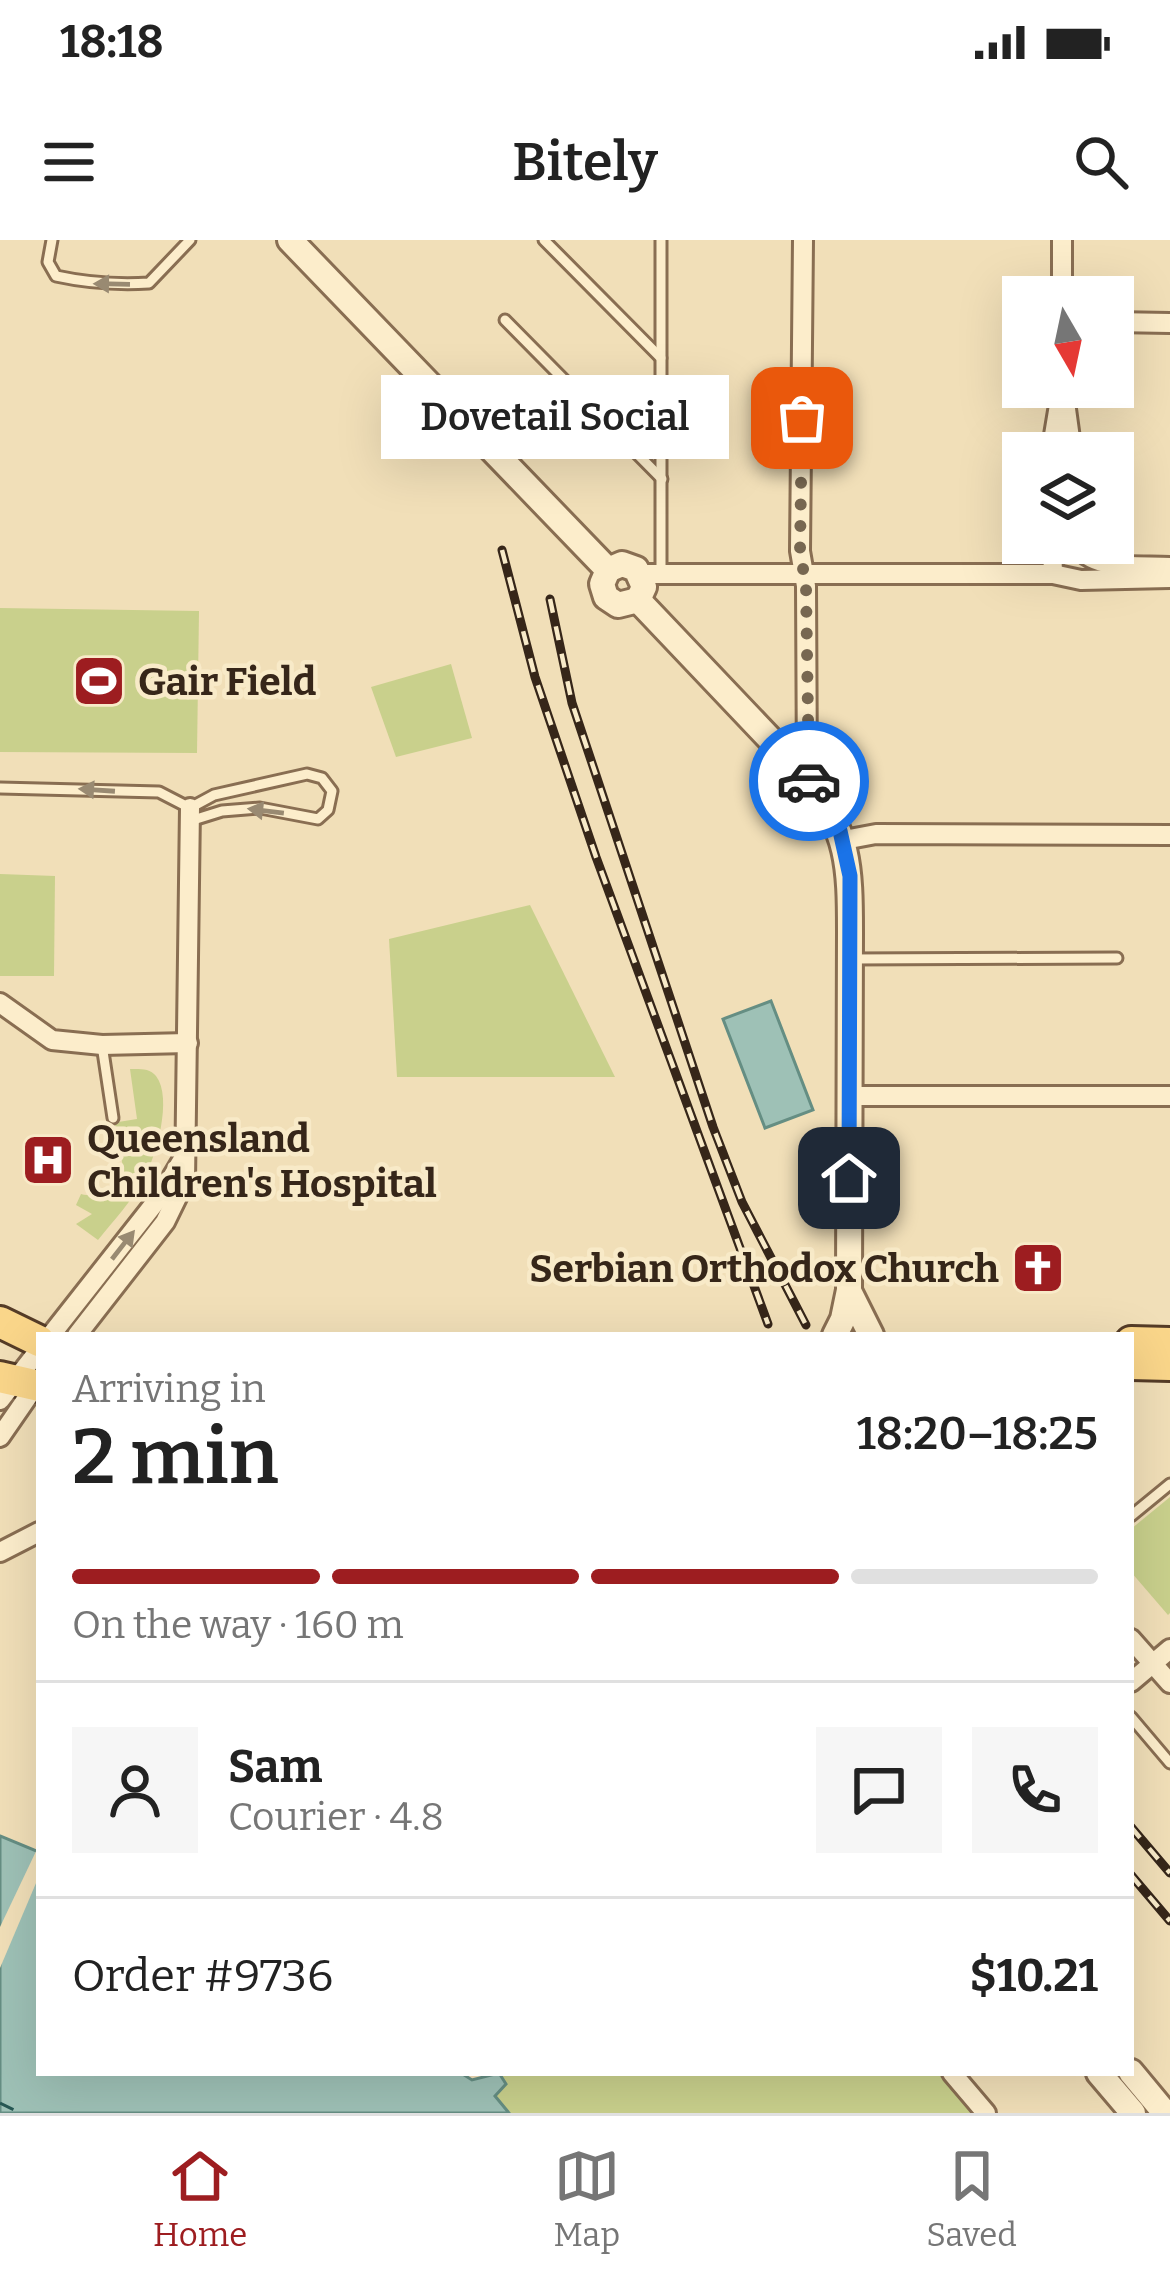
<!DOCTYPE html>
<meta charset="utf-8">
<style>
body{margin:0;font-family:Bitter,serif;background:#f6f6f6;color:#222;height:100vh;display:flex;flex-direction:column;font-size:45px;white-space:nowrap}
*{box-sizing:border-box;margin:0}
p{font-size:39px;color:#767676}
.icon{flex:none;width:66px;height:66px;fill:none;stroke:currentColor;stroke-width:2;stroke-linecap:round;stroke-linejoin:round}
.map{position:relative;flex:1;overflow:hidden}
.drawer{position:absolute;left:36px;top:1092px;width:1098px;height:744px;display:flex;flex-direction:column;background:#fff;border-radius:0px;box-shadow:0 12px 48px #0002}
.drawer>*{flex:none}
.needle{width:78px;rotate:171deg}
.buttons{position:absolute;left:1002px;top:36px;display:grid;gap:24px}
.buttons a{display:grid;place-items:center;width:132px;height:132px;border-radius:0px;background:#fff;box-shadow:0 12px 48px #0002;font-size:60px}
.pin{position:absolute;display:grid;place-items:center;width:102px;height:102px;color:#fff;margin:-51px;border-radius:24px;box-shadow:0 6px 18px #0006}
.courier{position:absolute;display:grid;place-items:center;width:120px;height:120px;margin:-60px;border:9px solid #1a73e8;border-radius:50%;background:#fff;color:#222;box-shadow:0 3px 15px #0007}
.bubble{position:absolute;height:84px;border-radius:0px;background:#fff;box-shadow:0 12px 48px #0002;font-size:39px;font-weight:600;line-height:84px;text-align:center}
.overview em{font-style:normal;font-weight:600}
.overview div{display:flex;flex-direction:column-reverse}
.overview{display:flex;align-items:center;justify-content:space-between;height:204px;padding:0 36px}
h1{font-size:78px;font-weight:600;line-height:90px}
.bar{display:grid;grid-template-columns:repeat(4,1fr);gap:18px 12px;align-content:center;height:144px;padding:0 36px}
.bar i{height:15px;border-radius:9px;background:#e0e0e0}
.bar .selected{background:#9d1d20}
.bar p{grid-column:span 4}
.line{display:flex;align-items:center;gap:30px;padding:0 36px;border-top:3px solid #e0e0e0}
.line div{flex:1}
.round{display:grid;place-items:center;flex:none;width:126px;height:126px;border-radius:0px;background:#f6f6f6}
.status{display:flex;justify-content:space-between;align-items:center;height:84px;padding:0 60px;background:#fff;direction:ltr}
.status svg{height:33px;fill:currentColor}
header{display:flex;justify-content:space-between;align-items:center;height:156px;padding:0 36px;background:#fff;font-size:54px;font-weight:600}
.tab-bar{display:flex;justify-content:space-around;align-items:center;height:168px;border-top:3px solid #e0e0e0;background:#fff;font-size:33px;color:#767676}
.tab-bar a{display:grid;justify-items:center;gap:6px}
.tab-bar .selected{color:#9d1d20}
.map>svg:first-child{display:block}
</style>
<div class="status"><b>18:18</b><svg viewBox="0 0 49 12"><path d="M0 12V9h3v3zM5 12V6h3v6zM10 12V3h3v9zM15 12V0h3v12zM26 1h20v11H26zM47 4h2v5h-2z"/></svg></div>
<header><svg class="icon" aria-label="menu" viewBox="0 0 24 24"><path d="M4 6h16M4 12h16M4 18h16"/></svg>Bitely<svg class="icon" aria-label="search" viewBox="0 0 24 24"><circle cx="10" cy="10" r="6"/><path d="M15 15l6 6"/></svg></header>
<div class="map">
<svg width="1170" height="1873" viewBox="0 0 1170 1873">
<rect width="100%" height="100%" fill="#f1dfb8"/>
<g fill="#c9d08c">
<polygon points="0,368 199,371 197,513 0,512"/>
<polygon points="451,424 472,498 396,517 371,447"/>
<polygon points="0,634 55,636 54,736 0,736"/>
<polygon points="530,665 615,837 397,837 389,699"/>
<path d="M130,829C139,829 150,828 156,836C173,858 156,917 144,938C132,961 114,980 98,1000L76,984L92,974L76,965L81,954C116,963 137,928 111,902L120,890L112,883L137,879Z"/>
<polygon points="1170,1257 1170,1373 1168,1375 1131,1332 1131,1289"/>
<polygon points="499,1833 952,1833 986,1873 509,1873 495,1856 506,1844"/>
</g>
<g fill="#9ec1b6" stroke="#658e83" stroke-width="3">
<polygon points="771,761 813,870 765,888 723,779"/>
<polygon points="0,1596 39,1612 39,1833 461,1833 472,1840 499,1833 506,1844 495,1856 509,1873 0,1873"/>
</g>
<polygon fill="#f1dfb8" points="39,1605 39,1636 0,1728 0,1687"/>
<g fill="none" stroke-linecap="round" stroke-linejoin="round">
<polyline stroke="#265753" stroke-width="3" stroke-dasharray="15 12" stroke-linecap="butt" points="0,1863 20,1873"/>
<g stroke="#896e52" stroke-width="15">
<g id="service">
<path d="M52,0L48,22L56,36C88,43 116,45 149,43L190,0"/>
<polyline points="544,0 661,118"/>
<polyline points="661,0 661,331"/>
<polyline points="505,80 662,239"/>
<polyline points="0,548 159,552 190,568 214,555 307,534 322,538 332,551 328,570 318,579 260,568 222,571 190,581"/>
<polyline points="851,719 1117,718"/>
<polyline points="102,805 113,878"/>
<polyline points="1131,1276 1170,1244"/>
<polyline points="1131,1477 1170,1523"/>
</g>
</g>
<g stroke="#896e52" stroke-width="24">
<g id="minor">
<polyline points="803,0 800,311 806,346 807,538"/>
<polyline points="1062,57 1062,0"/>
<polyline points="1113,82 1170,83"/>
<polyline points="1063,147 1072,213"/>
<polyline points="1051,213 1060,159"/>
<polyline points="1052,303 1053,334"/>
<path d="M1075,303C1092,332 1140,325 1170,327"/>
<polyline points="641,334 1053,334 1081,340 1170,338"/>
<polyline points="844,600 876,594 1170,595"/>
<polyline points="0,763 52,800 102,805 188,803"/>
<polyline points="850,856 1170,856"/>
<polyline points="51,1095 162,954 183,919"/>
<polyline points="77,1095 165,982 185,941 190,568"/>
<polyline points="0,1160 39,1110"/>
<polyline points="0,1197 38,1142"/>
<polyline points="0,1312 39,1292"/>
<polyline points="1131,1399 1170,1443"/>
<polyline points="1131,1442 1170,1409"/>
<polyline points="952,1833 986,1873"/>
</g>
</g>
<g stroke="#896e52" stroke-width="30">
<g id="tertiary">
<polyline points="290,0 608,330"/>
<polyline points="608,330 622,324 636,329 644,347 638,360"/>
<polyline points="608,330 602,344 606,357 618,365 638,360"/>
<path d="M638,360L807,538C849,591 850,627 850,692L849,1050L843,1079L835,1095"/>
<polyline points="850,1053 871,1095"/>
<polyline points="1131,1832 1165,1873"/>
<polyline points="1099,1833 1133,1873"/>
</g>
</g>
<g stroke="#553c27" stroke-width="36">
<g id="primary">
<polyline points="0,1082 39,1101"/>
<polyline points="1131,1102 1170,1103"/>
<polyline points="1131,1124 1170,1125"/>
<polyline points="0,1137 39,1146"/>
</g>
</g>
<use href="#service" stroke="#fcedcb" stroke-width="9"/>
<use href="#minor" stroke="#fcedcb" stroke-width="18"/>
<use href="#tertiary" stroke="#fcedcb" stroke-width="24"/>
<use href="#primary" stroke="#fad68a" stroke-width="30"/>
<g stroke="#362619" stroke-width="9">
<g id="rail">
<polyline points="502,310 535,437 596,617 768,1084"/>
<polyline points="550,359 572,463 713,887 742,962 806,1085"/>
<polyline points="1131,1587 1170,1633"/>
<polyline points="1131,1635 1170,1681"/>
</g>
</g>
<use href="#rail" stroke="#f8eac8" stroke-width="4.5" stroke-dasharray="14" stroke-linecap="butt"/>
</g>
<defs><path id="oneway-solid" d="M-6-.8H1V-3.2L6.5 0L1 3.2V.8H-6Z" transform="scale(3)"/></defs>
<g fill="#998a72">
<use href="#oneway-solid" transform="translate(112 44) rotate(-179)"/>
<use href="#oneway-solid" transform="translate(97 550) rotate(-176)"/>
<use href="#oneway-solid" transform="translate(266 571) rotate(-173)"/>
<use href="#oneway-solid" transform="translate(123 1005) rotate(-52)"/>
</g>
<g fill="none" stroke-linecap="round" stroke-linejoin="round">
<polyline stroke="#776751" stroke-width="12" stroke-dasharray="0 21.6" points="802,178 800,311 806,346 809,541"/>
<polyline stroke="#1a73e8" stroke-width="15" points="809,541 840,591 850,636 849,938"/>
</g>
<defs>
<g id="stadium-square" transform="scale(2.7)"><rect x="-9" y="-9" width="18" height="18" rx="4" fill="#9d1d20" stroke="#f8eac8"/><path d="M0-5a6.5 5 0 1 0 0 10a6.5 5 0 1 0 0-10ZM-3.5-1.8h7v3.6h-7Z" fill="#fff"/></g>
<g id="hospital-square" transform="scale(2.7)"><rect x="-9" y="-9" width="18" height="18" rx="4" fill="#9d1d20" stroke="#f8eac8"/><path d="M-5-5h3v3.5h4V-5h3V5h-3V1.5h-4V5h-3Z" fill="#fff"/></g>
<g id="church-square" transform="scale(2.7)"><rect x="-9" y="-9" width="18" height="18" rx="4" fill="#9d1d20" stroke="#f8eac8"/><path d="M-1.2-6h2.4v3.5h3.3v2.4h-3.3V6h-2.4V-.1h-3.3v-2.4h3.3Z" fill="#fff"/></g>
</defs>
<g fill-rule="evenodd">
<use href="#stadium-square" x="99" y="441"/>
<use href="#hospital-square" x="48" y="920"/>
<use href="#church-square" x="1038" y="1028"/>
</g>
<g text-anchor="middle" stroke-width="9" stroke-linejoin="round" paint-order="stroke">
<g font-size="39" font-weight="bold" fill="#362619" stroke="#f8eac8" text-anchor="start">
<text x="138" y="455">Gair Field</text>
<text x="87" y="912">Queensland<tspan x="87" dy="45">Children's Hospital</tspan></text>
<text x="999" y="1042" text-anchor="end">Serbian Orthodox Church</text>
</g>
</g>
</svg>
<div class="buttons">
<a><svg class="needle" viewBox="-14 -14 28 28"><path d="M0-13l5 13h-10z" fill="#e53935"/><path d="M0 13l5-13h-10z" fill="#767676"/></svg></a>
<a><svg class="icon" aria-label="layers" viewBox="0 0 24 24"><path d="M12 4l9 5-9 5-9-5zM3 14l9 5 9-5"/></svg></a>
</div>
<div class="pin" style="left:802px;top:178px;background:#ea580c"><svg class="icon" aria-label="bag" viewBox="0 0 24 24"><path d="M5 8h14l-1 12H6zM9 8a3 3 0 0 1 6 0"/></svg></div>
<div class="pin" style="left:849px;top:938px;background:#1f2937"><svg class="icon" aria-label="home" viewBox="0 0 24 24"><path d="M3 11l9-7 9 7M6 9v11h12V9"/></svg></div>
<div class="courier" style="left:809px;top:541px"><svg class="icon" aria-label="car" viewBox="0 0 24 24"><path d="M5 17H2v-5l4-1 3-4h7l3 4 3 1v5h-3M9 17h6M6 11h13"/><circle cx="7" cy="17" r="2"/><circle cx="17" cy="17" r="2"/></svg></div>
<div class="bubble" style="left:381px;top:135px;width:348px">Dovetail Social</div>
<section class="drawer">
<div class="overview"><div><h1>2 min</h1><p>Arriving in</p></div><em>18:20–18:25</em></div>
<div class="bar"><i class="selected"></i><i class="selected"></i><i class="selected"></i><i></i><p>On the way · 160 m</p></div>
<div class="line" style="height:216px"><a class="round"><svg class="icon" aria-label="person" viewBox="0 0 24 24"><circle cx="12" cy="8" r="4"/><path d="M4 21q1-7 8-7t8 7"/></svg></a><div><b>Sam</b><p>Courier · 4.8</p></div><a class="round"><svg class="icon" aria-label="chat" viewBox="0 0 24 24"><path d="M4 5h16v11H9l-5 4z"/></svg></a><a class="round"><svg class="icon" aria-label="phone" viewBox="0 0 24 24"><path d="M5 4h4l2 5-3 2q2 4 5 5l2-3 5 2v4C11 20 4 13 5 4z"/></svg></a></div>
<div class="line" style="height:156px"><div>Order #9736</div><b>$10.21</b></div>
</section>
</div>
<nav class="tab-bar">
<a class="selected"><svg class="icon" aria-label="home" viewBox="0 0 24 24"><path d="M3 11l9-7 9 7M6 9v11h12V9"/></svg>Home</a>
<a><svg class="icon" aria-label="map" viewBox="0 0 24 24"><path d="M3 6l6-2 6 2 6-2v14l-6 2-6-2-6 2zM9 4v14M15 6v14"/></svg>Map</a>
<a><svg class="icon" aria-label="saved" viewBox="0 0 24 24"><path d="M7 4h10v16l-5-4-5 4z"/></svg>Saved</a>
</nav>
